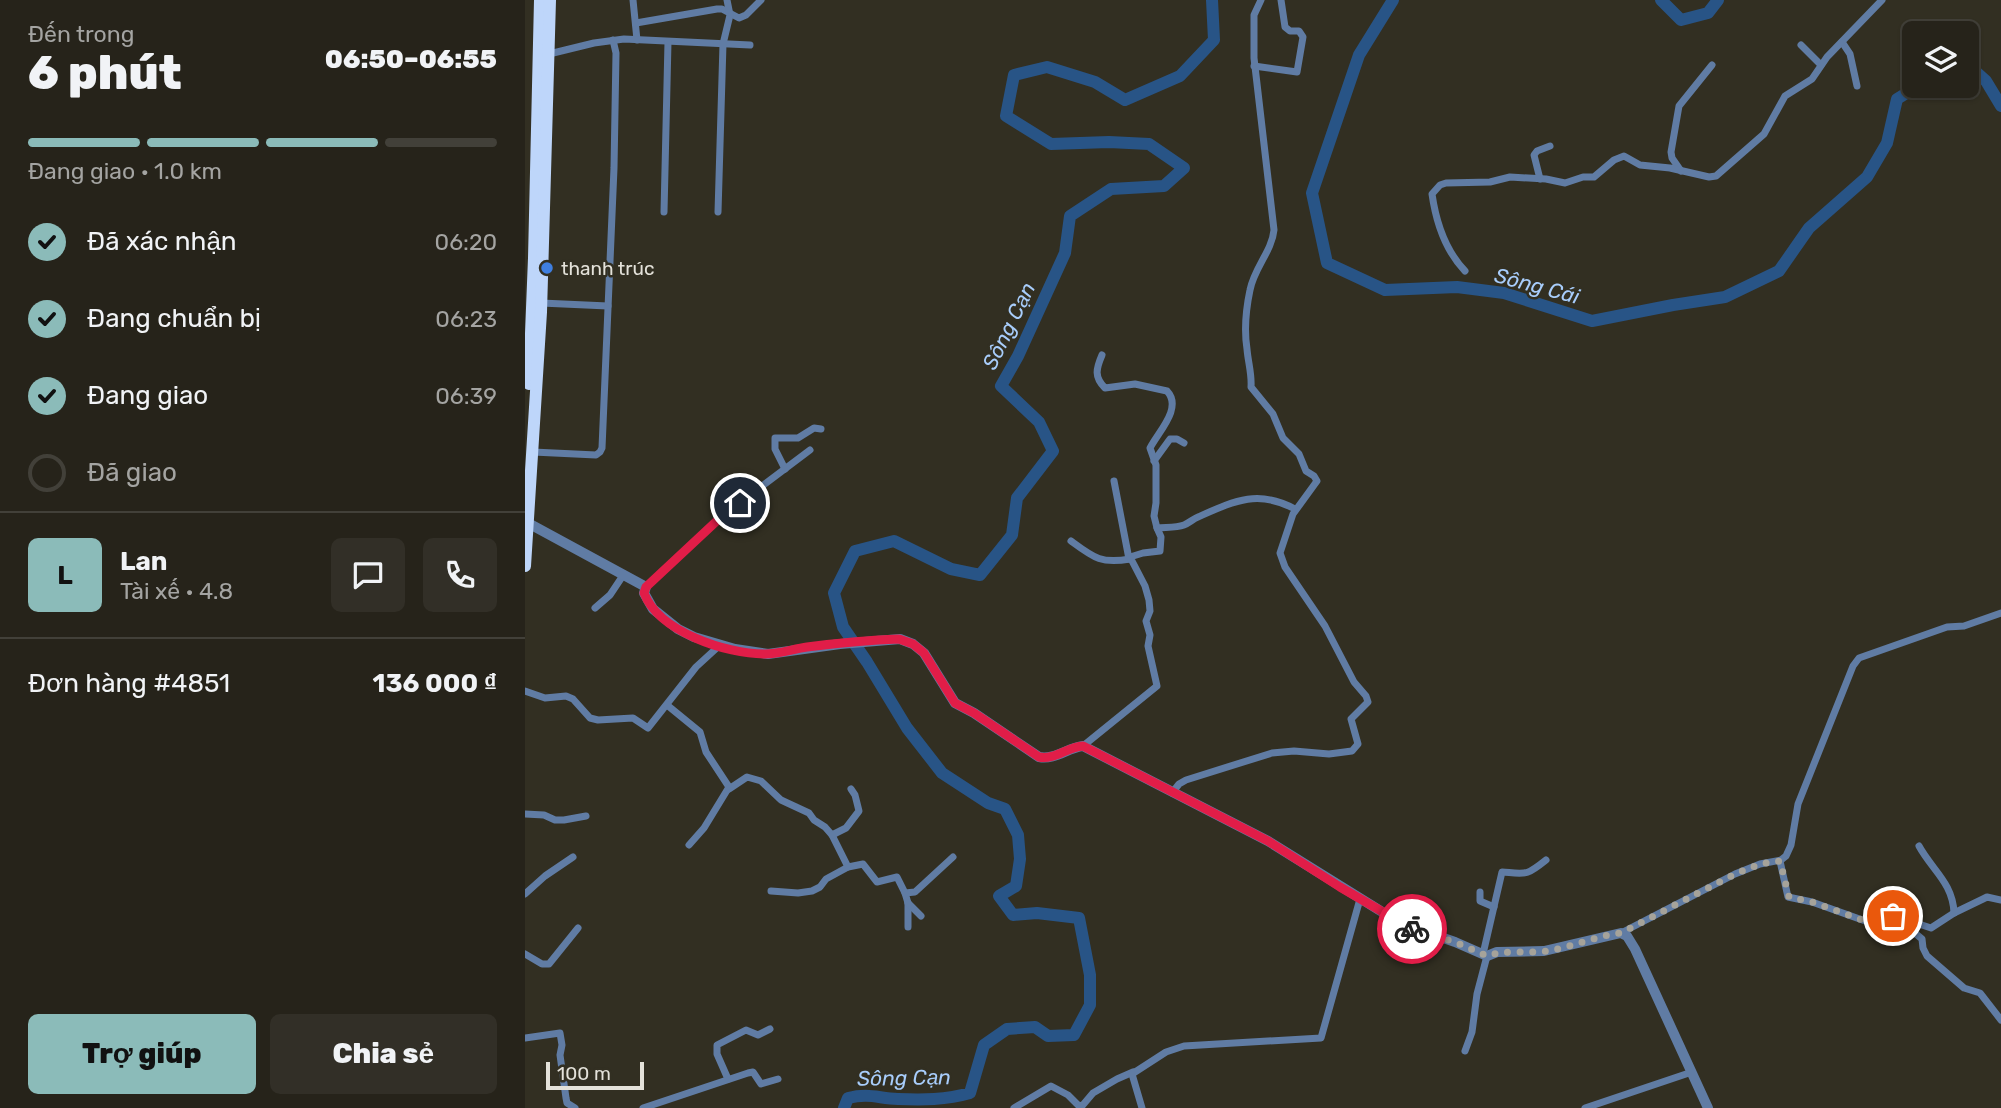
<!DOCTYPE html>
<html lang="vi">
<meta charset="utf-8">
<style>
body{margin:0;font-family:Rubik,sans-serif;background:#322f27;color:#f1f3f6;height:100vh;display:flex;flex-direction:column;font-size:26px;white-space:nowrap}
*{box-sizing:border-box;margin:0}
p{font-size:23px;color:#a4a4a2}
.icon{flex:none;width:38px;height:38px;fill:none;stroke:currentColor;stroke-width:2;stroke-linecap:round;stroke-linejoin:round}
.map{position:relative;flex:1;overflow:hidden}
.side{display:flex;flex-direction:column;background:#26231a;width:525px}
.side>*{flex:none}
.buttons{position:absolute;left:1377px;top:21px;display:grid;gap:14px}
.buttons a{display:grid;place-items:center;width:77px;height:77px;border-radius:10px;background:#26231a;box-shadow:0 2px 5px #0004,0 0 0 2px #424039;font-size:35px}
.scale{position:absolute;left:21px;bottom:18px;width:98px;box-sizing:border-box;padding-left:7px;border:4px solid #e4e2da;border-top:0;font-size:19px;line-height:24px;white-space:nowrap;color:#e4e2da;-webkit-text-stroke:5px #322f22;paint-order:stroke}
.pin{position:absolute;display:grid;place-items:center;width:60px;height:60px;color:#fff;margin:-30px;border:4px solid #fff;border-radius:50%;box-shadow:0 2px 7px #0007}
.courier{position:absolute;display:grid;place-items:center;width:70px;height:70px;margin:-35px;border:5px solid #e11d48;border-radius:50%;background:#fff;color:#222;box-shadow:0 2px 9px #0007}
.summary em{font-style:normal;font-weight:800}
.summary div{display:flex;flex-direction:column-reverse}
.summary{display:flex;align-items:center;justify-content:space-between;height:119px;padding:0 28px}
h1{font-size:46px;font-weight:800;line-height:52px}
.bar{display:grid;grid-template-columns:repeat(4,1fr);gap:10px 7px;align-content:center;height:84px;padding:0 28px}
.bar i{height:9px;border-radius:5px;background:#424039}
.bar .selected{background:#8bbbb9}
.bar p{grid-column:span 4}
.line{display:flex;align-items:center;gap:18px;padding:0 28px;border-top:2px solid #424039}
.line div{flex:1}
.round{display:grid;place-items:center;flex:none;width:74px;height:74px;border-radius:10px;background:#322f27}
ol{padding:0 28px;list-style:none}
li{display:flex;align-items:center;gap:21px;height:77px}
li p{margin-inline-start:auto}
li .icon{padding:7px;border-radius:50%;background:#8bbbb9;color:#111;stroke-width:4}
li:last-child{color:#a4a4a2}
li i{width:38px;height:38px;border:4px solid #424039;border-radius:50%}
.primary-button{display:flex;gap:14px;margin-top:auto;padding:14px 28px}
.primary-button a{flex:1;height:80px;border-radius:10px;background:#8bbbb9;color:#111;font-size:28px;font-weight:800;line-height:80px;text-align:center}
.primary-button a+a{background:#322f27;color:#f1f3f6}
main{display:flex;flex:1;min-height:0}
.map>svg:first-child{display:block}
</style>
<main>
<section class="side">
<div class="summary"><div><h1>6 phút</h1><p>Đến trong</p></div><em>06:50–06:55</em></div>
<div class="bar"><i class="selected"></i><i class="selected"></i><i class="selected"></i><i></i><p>Đang giao · 1.0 km</p></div>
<ol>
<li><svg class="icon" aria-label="check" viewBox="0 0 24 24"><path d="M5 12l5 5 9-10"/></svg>Đã xác nhận<p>06:20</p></li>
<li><svg class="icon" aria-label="check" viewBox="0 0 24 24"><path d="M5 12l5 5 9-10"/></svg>Đang chuẩn bị<p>06:23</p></li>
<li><svg class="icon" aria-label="check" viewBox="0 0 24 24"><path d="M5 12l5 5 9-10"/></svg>Đang giao<p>06:39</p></li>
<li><i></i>Đã giao</li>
</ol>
<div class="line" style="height:126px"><b class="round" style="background:#8bbbb9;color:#111">L</b><div><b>Lan</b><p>Tài xế · 4.8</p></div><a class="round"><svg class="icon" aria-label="chat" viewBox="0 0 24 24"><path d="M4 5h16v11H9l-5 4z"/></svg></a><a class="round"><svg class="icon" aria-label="phone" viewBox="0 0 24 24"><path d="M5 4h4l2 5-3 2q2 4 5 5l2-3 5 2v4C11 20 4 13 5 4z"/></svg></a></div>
<div class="line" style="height:91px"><div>Đơn hàng #4851</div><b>136 000 ₫</b></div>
<div class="primary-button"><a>Trợ giúp</a><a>Chia sẻ</a></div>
</section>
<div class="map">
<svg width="1476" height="1108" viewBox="0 0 1476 1108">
<rect width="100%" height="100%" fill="#322f22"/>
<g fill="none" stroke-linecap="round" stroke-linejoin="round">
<g stroke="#285486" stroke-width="12">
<polyline points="868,0 834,55 787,193 802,263 860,290 932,287 979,293 1067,321 1148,305 1200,297 1254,271 1284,228 1342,177 1362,143 1372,99 1393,86"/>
<polyline points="1136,0 1156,20 1183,13 1193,0"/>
<polyline points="1442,64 1461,81 1476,106"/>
<path d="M319,1108L323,1098C344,1093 352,1098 373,1099C397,1100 421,1100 445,1093L459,1045L482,1029L510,1027L523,1036L549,1035L565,1005V975L554,918L512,913L488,915L474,896L491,886L495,859L493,835L480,809L463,803L417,773L382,728L342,662L318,627L309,593L330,551L369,541L426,569L455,575L487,535L492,498L528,451L514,422L476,386L493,356L540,253L545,216L586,189L639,186L659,168L624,144L584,142L526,144L481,116L489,75L522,67L570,82L600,100L655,76L689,40L687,0"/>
</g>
<g stroke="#607ca4" stroke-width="7">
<polyline points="108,0 112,40"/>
<polyline points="111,23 192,9 197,9 214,18 221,15 236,0"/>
<polyline points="1317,42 1325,54 1332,86"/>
<polyline points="1276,45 1296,65"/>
<polyline points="24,54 69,43 99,39 225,45"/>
<polyline points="729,66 772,72 778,37 774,31 765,31 760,27 756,0"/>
<polyline points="1156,171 1147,158 1146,152 1154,106 1187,65"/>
<polyline points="1015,179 1009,155 1012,151 1025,146"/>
<polyline points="139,212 143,42"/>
<polyline points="193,212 198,44 205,15 202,0"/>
<path d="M940,271C920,250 911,222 907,194L915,185L921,183L965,182L985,177L1021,179L1040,183L1058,177H1069L1089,160L1099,156L1115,165L1145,168L1184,177L1191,176L1239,134L1260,96L1287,79L1302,57L1357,0"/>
<polyline points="16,303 83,306"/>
<path d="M577,355C571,369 569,377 580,388L610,384L642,391C658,408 633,432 625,448L631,465V503L629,516L632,528"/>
<polyline points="8,452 71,455 75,452 77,448 89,168 91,53 88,40"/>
<polyline points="629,461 645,439 652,439 659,443"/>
<polyline points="260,469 250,449 250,438 273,438 289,428 296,429"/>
<polyline points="589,481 604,559"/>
<path d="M546,541C569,558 576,564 605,559"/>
<polyline points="121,587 196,517 285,450"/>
<polyline points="70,608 85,595 99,574"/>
<polyline points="0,691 20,698 41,696 48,699 65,718 73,720 108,718 123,728 171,667 195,645"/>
<polyline points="142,705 175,732 181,752 204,787 179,828 164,845"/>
<path d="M558,746L632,686L623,646L625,635L621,621L625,611L624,600L620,586L605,557L618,553L635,551L636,537L632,528C640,527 651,528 659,525C664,523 668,519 673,517C709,501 733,489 770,509"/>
<polyline points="204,789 222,777 236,781 256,800 284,813 289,820 300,827 307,835 323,867 338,864 352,882 372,877 380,893 390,892 428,857"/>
<path d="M647,793L654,784L661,780L747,753L769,751L804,754L827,751L833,744L826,719L843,702L841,696L829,682L800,626L760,567L755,553L768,514L792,481L789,476L781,471L774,454L758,438L748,414L726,387C727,374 723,362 722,349C719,330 721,309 725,290C729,268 747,251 749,230L729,58V15L736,0"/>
<polyline points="0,814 19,815 30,820 39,820 61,816"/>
<polyline points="307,835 321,828 334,811 330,795 326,789"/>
<path d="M1394,846C1407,870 1428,883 1429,913"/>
<polyline points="1255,861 1263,897 1287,902 1343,922 1350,922 1368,916 1385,929 1394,924 1406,928 1429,913 1458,899 1462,897 1476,900"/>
<polyline points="246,891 273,893 287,891 295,887 301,879 323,867"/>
<polyline points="955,892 955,901 969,907"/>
<polyline points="380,893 383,903 383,927"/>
<polyline points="0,894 20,876 48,857"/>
<polyline points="383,903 396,916"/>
<polyline points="1385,929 1397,939 1398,948 1402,956 1439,988 1455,993 1476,1020"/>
<polyline points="1096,933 1210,874 1235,864 1256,860 1261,856 1266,845 1273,804 1328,666 1334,658 1422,627 1439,626 1476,613"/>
<polyline points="0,954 17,964 24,964 53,928"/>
<path d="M958,954L977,872C1002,874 1001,876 1021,860"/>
<polyline points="0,1038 35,1033 37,1045 35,1055 41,1098 42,1103 50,1108"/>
<polyline points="940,1051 947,1032 952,994 962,956"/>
<polyline points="203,1079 192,1054 192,1045 221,1030 233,1035 245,1029"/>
<polyline points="118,1108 223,1073 228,1072 236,1084 253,1079"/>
<polyline points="489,1108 526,1086 543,1095 553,1105 557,1106 568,1093 592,1079 608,1072"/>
<polyline points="617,1108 607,1074 641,1052 659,1046 796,1038 835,899"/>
<polyline points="1060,1108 1167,1072"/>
</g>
<path stroke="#607ca4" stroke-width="10" d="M3,523L121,587L119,593L128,609L153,629L169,637L210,649L243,654L315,644L375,639L388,644L399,653L430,703L449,713L514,757C530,760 542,748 558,746L743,841L875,923L930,942L962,956L972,952L1019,951L1096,933L1102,936L1110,949L1183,1108"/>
<g stroke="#bed6fa" stroke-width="12">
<polyline points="4,384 9,258 15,0"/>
<polyline points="0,566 16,312 25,0"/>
</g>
</g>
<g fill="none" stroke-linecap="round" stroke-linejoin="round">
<path stroke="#a6a39a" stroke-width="7" stroke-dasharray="0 12.6" d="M887,929L930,942L962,956C980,949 1002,954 1022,951C1047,947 1071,936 1096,933L1210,874L1235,864L1255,861L1264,897L1287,902L1343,922H1350L1368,916"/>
<path stroke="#e11d48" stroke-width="9" d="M215,503L196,517L121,587L119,593C134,632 201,654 240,654C254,654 268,649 282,647C313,643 344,640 374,639L388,644L399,653L430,703L449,713L514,757C530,760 542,747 558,746L743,841L815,887L887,929"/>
</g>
<circle fill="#3f7fe0" stroke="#322f22" stroke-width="2.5" cx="22" cy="268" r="7"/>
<g text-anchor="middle" stroke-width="5" stroke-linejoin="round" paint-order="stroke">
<g font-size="19" fill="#e4e2da" stroke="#322f22" text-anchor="start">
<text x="36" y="275">thanh trúc</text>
</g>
<g font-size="21" font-style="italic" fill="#a8cdfb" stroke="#322f22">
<text transform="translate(1012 286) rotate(15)" y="7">Sông Cái</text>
<text transform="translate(484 326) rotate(-64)" y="7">Sông Cạn</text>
<text transform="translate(379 1078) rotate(-1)" y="7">Sông Cạn</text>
</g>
</g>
</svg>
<div class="buttons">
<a><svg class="icon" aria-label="layers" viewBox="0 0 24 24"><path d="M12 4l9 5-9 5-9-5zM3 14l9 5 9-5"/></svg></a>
</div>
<div class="scale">100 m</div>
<div class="pin" style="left:1368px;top:916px;background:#ea580c"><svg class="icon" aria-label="bag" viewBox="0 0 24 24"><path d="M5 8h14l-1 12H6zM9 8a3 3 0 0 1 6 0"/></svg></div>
<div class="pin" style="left:215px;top:503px;background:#1f2937"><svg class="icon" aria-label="home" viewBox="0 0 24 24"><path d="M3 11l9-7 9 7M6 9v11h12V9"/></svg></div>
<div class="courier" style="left:887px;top:929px"><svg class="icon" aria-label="bike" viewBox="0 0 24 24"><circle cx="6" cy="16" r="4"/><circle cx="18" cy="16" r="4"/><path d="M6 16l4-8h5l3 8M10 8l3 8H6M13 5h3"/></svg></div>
</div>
</main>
